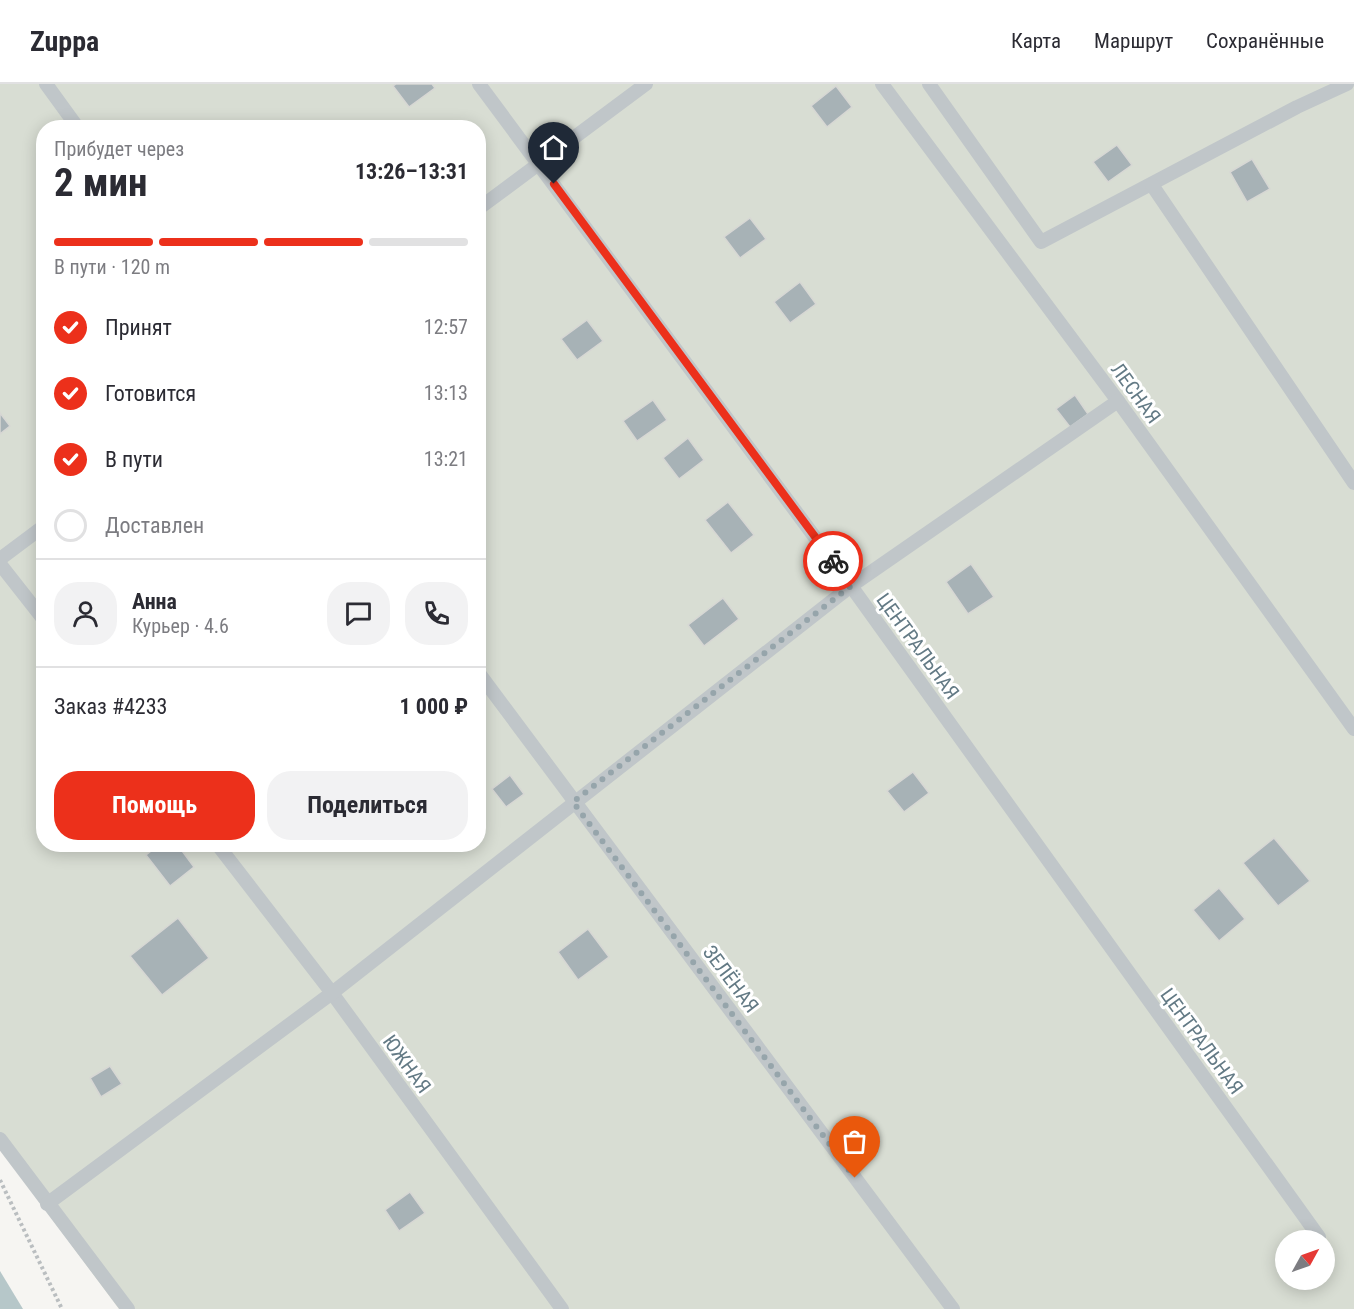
<!DOCTYPE html>
<html lang="ru">
<meta charset="utf-8">
<style>
body{margin:0;font-family:"Roboto Condensed",sans-serif;background:#f2f2f3;color:#2b2b33;height:100vh;display:flex;flex-direction:column;font-size:22px;white-space:nowrap}
*{box-sizing:border-box;margin:0}
p{font-size:20px;color:#7c7c81}
.icon{flex:none;width:33px;height:33px;fill:none;stroke:currentColor;stroke-width:2;stroke-linecap:round;stroke-linejoin:round}
.map{position:relative;flex:1;overflow:hidden}
.sheet{position:absolute;left:36px;top:36px;width:450px;height:732px;display:flex;flex-direction:column;background:#fff;border-radius:24px;box-shadow:0 3px 15px #0003}
.sheet>*{flex:none}
.needle{width:39px;rotate:50deg}
.tools{position:absolute;left:1275px;top:1146px;display:grid;gap:12px}
.tools a{display:grid;place-items:center;width:60px;height:60px;border-radius:50%;background:#fff;box-shadow:0 3px 15px #0003;font-size:30px}
.pin{position:absolute;display:grid;place-items:center;width:51px;height:51px;color:#fff;margin:-62px -26px;border-radius:50% 50% 50% 0;rotate:-45deg;box-shadow:0 0 6px #0007}
.pin .icon{rotate:45deg}
.courier{position:absolute;display:grid;place-items:center;width:60px;height:60px;margin:-30px;border:4px solid #ec301b;border-radius:50%;background:#fff;color:#222;box-shadow:0 2px 8px #0007}
.overview em{font-style:normal;font-weight:700}
.overview div{display:flex;flex-direction:column-reverse}
.overview{display:flex;align-items:center;justify-content:space-between;height:102px;padding:0 18px}
h1{font-size:39px;font-weight:700;line-height:45px}
.bar{display:grid;grid-template-columns:repeat(4,1fr);gap:9px 6px;align-content:center;height:72px;padding:0 18px}
.bar i{height:8px;border-radius:4px;background:#e1e1e2}
.bar .active{background:#ec301b}
.bar p{grid-column:span 4}
.line{display:flex;align-items:center;gap:15px;padding:0 18px;border-top:2px solid #e1e1e2}
.line div{flex:1}
.round{display:grid;place-items:center;flex:none;width:63px;height:63px;border-radius:24px;background:#f2f2f3}
ol{padding:0 18px;list-style:none}
li{display:flex;align-items:center;gap:18px;height:66px}
li p{margin-inline-start:auto}
li .icon{padding:6px;border-radius:50%;background:#ec301b;color:#fff;stroke-width:4}
li:last-child{color:#7c7c81}
li i{width:33px;height:33px;border:3px solid #e1e1e2;border-radius:50%}
.button{display:flex;gap:12px;margin-top:auto;padding:12px 18px}
.button a{flex:1;height:69px;border-radius:24px;background:#ec301b;color:#fff;font-size:24px;font-weight:700;line-height:69px;text-align:center}
.button a+a{background:#f2f2f3;color:#2b2b33}
header{display:flex;align-items:center;gap:36px;box-sizing:border-box;height:84px;padding:0 30px;background:#fff;border-bottom:2px solid #e1e1e2}
header strong{font-size:28px}
nav{display:flex;gap:33px;margin-inline-start:auto;font-size:21px}
.map>svg:first-child{display:block}
</style>
<header>
<strong>Zuppa</strong>
<nav><a>Карта</a><a>Маршрут</a><a>Сохранённые</a></nav>
</header>
<div class="map">
<svg width="1354" height="1225" viewBox="0 0 1354 1225">
<rect width="100%" height="100%" fill="#f6f5f2"/>
<path fill="#d8ddd3" fill-rule="evenodd" d="M0,0H1354V1225H119L0,1065ZM44,44H478V760H44ZM1286,1156H1324V1196H1286Z"/>
<polygon fill="#b6c7c9" points="0,1187 23,1225 0,1225"/>
<g fill="#a7b2b6" stroke="#d7d7d4" stroke-width="1.5">
<polygon points="396,0 432,0 435,4 409,23 393,2"/>
<polygon points="836,2 852,23 827,43 811,22"/>
<polygon points="1117,61 1132,81 1108,98 1093,78"/>
<polygon points="1252,75 1270,105 1247,118 1230,88"/>
<polygon points="750,134 766,155 740,174 724,153"/>
<polygon points="800,198 816,220 790,239 774,218"/>
<polygon points="587,236 603,257 577,276 561,255"/>
<polygon points="1075,311 1088,330 1070,343 1056,325"/>
<polygon points="653,316 667,336 637,357 623,337"/>
<polygon points="0,329 10,342 0,350"/>
<polygon points="688,354 704,376 679,395 663,374"/>
<polygon points="728,418 754,451 731,469 705,436"/>
<polygon points="971,480 994,513 968,530 946,498"/>
<polygon points="723,514 739,535 704,562 688,541"/>
<polygon points="913,688 929,709 904,728 887,707"/>
<polygon points="510,691 524,710 506,723 492,705"/>
<polygon points="1274,754 1310,797 1278,822 1243,779"/>
<polygon points="160,760 177,760 194,783 170,802 146,771"/>
<polygon points="1219,804 1245,835 1219,857 1193,826"/>
<polygon points="178,834 209,874 162,911 130,872"/>
<polygon points="588,845 609,873 578,896 558,868"/>
<polygon points="110,982 122,1000 101,1013 90,994"/>
<polygon points="410,1108 425,1129 399,1147 385,1126"/>
</g>
<g fill="none" stroke-linecap="round" stroke-linejoin="round">
<polyline stroke="#babec0" stroke-width="4" stroke-dasharray="3 3" stroke-linecap="butt" points="0,1096 62,1225"/>
<g stroke="#c0c6c9" stroke-width="14">
<polyline points="46,0 78,44"/>
<polyline points="479,0 851,502 1319,1153"/>
<polyline points="882,0 1118,317 1354,645"/>
<polyline points="929,0 1041,158 1297,23 1347,0"/>
<polyline points="1152,101 1354,399"/>
<polyline points="478,125 646,0"/>
<polyline points="0,475 44,442"/>
<polyline points="0,480 44,536"/>
<polyline points="478,588 953,1225"/>
<polyline points="217,760 332,909 562,1225"/>
<polyline points="0,1055 128,1225"/>
<polyline points="47,1120 332,909 851,502 1118,317"/>
</g>
</g>
<g fill="none" stroke-linecap="round" stroke-linejoin="round">
<polyline stroke="#96a5ab" stroke-width="6" stroke-dasharray="0 10.8" points="833,477 851,502 573,718 855,1094"/>
<polyline stroke="#ec301b" stroke-width="8" points="554,100 833,477"/>
</g>
<g text-anchor="middle" stroke-width="6" stroke-linejoin="round" paint-order="stroke">
<g font-size="20" fill="#637a85" stroke="#fff">
<text transform="translate(1136 309) rotate(54)" y="7">ЛЕСНАЯ</text>
<text transform="translate(918 562) rotate(54)" y="7">ЦЕНТРАЛЬНАЯ</text>
<text transform="translate(731 895) rotate(53)" y="7">ЗЕЛЁНАЯ</text>
<text transform="translate(1202 957) rotate(54)" y="7">ЦЕНТРАЛЬНАЯ</text>
<text transform="translate(407 980) rotate(54)" y="7">ЮЖНАЯ</text>
</g>
</g>
</svg>
<div class="tools">
<a><svg class="needle" viewBox="-14 -14 28 28"><path d="M0-13l5 13h-10z" fill="#e53935"/><path d="M0 13l5-13h-10z" fill="#7c7c81"/></svg></a>
</div>
<div class="pin" style="left:855px;top:1094px;background:#ea580c"><svg class="icon" aria-label="bag" viewBox="0 0 24 24"><path d="M5 8h14l-1 12H6zM9 8a3 3 0 0 1 6 0"/></svg></div>
<div class="pin" style="left:554px;top:100px;background:#1f2937"><svg class="icon" aria-label="home" viewBox="0 0 24 24"><path d="M3 11l9-7 9 7M6 9v11h12V9"/></svg></div>
<div class="courier" style="left:833px;top:477px"><svg class="icon" aria-label="bike" viewBox="0 0 24 24"><circle cx="6" cy="16" r="4"/><circle cx="18" cy="16" r="4"/><path d="M6 16l4-8h5l3 8M10 8l3 8H6M13 5h3"/></svg></div>
<section class="sheet">
<div class="overview"><div><h1>2 мин</h1><p>Прибудет через</p></div><em>13:26–13:31</em></div>
<div class="bar"><i class="active"></i><i class="active"></i><i class="active"></i><i></i><p>В пути · 120 m</p></div>
<ol>
<li><svg class="icon" aria-label="check" viewBox="0 0 24 24"><path d="M5 12l5 5 9-10"/></svg>Принят<p>12:57</p></li>
<li><svg class="icon" aria-label="check" viewBox="0 0 24 24"><path d="M5 12l5 5 9-10"/></svg>Готовится<p>13:13</p></li>
<li><svg class="icon" aria-label="check" viewBox="0 0 24 24"><path d="M5 12l5 5 9-10"/></svg>В пути<p>13:21</p></li>
<li><i></i>Доставлен</li>
</ol>
<div class="line" style="height:108px"><a class="round"><svg class="icon" aria-label="person" viewBox="0 0 24 24"><circle cx="12" cy="8" r="4"/><path d="M4 21q1-7 8-7t8 7"/></svg></a><div><b>Анна</b><p>Курьер · 4.6</p></div><a class="round"><svg class="icon" aria-label="chat" viewBox="0 0 24 24"><path d="M4 5h16v11H9l-5 4z"/></svg></a><a class="round"><svg class="icon" aria-label="phone" viewBox="0 0 24 24"><path d="M5 4h4l2 5-3 2q2 4 5 5l2-3 5 2v4C11 20 4 13 5 4z"/></svg></a></div>
<div class="line" style="height:78px"><div>Заказ #4233</div><b>1 000 ₽</b></div>
<div class="button"><a>Помощь</a><a>Поделиться</a></div>
</section>
</div>
